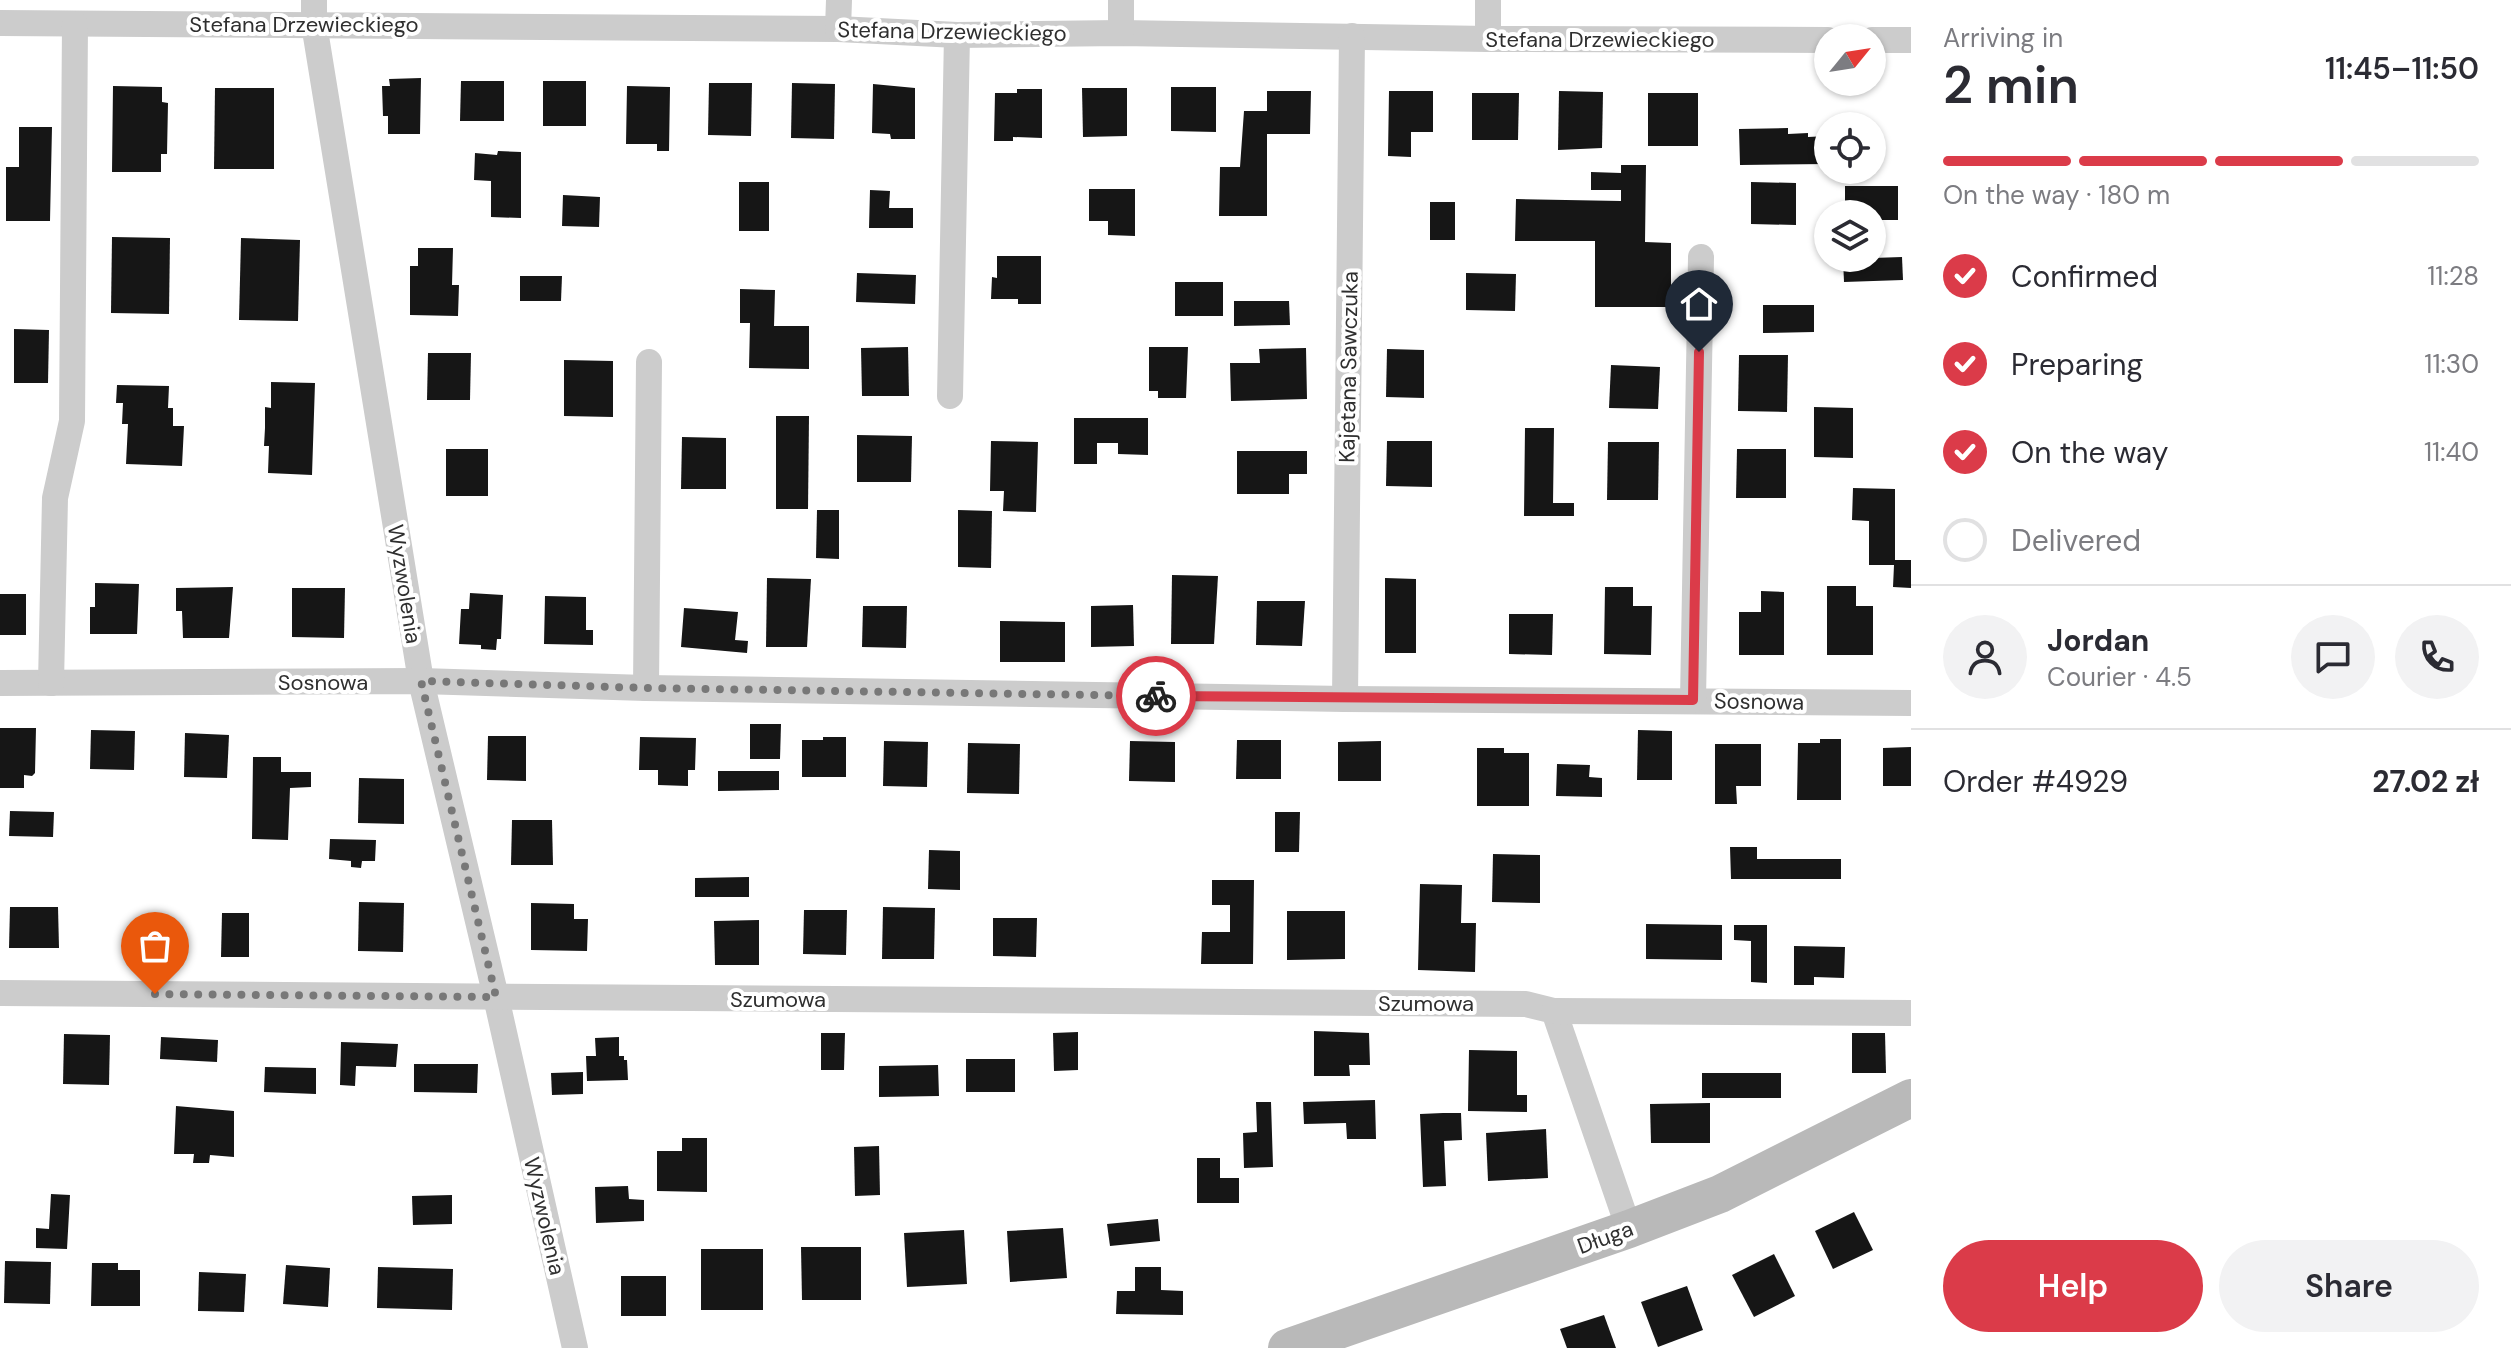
<!DOCTYPE html>
<meta charset="utf-8">
<style>
body{margin:0;font-family:"DM Sans",sans-serif;background:#f2f2f3;color:#2b2b33;height:100vh;display:flex;flex-direction:column;font-size:30px;white-space:nowrap}
*{box-sizing:border-box;margin:0}
p{font-size:26px;color:#7c7c81}
.icon{flex:none;width:44px;height:44px;fill:none;stroke:currentColor;stroke-width:2;stroke-linecap:round;stroke-linejoin:round}
.map{position:relative;flex:1;overflow:hidden}
.drawer{display:flex;flex-direction:column;background:#fff;width:600px}
.drawer>*{flex:none}
.needle{width:52px;rotate:60deg}
.buttons{position:absolute;left:1814px;top:24px;display:grid;gap:16px}
.buttons a{display:grid;place-items:center;width:72px;height:72px;border-radius:50%;background:#fff;box-shadow:0 2px 6px #0004;font-size:40px}
.pin{position:absolute;display:grid;place-items:center;width:68px;height:68px;color:#fff;margin:-82px -34px;border-radius:50% 50% 50% 0;rotate:-45deg;box-shadow:0 0 8px #0007}
.pin .icon{rotate:45deg}
.courier{position:absolute;display:grid;place-items:center;width:80px;height:80px;margin:-40px;border:6px solid #db3b49;border-radius:50%;background:#fff;color:#222;box-shadow:0 2px 10px #0007}
.head em{font-style:normal;font-weight:600}
.head div{display:flex;flex-direction:column-reverse}
.head{display:flex;align-items:center;justify-content:space-between;height:136px;padding:0 32px}
h1{font-size:52px;font-weight:600;line-height:60px}
.bar{display:grid;grid-template-columns:repeat(4,1fr);gap:12px 8px;align-content:center;height:96px;padding:0 32px}
.bar i{height:10px;border-radius:6px;background:#e1e1e2}
.bar .on{background:#db3b49}
.bar p{grid-column:span 4}
.line{display:flex;align-items:center;gap:20px;padding:0 32px;border-top:2px solid #e1e1e2}
.line div{flex:1}
.round{display:grid;place-items:center;flex:none;width:84px;height:84px;border-radius:42px;background:#f2f2f3}
ol{padding:0 32px;list-style:none}
li{display:flex;align-items:center;gap:24px;height:88px}
li p{margin-inline-start:auto}
li .icon{padding:8px;border-radius:50%;background:#db3b49;color:#fff;stroke-width:4}
li:last-child{color:#7c7c81}
li i{width:44px;height:44px;border:4px solid #e1e1e2;border-radius:50%}
.cta{display:flex;gap:16px;margin-top:auto;padding:16px 32px}
.cta a{flex:1;height:92px;border-radius:48px;background:#db3b49;color:#fff;font-size:32px;font-weight:600;line-height:92px;text-align:center}
.cta a+a{background:#f2f2f3;color:#2b2b33}
main{display:flex;flex:1;min-height:0}
.map>svg:first-child{display:block}
</style>
<main>
<div class="map">
<svg width="1911" height="1348" viewBox="0 0 1911 1348">
<rect width="100%" height="100%" fill="#fff"/>
<g fill="#161616">
<polygon points="421,78 420,134 388,134 388,116 383,116 382,86 390,86 389,79"/>
<polygon points="461,81 504,81 504,121 460,121"/>
<rect x="543" y="81" width="43" height="45"/>
<polygon points="709,83 752,83 751,136 708,135"/>
<polygon points="792,83 835,84 834,139 791,138"/>
<polygon points="873,84 915,88 915,139 891,139 890,134 872,133"/>
<polygon points="113,86 162,87 162,102 168,103 167,154 161,154 161,172 112,172"/>
<polygon points="627,86 670,87 669,151 657,151 657,144 626,144"/>
<polygon points="1171,87 1216,87 1216,132 1171,131"/>
<polygon points="215,88 274,88 274,169 214,169"/>
<polygon points="1082,88 1127,88 1127,136 1083,137"/>
<polygon points="1017,89 1042,89 1042,138 1013,137 1013,141 994,141 995,93 1017,93"/>
<polygon points="1267,91 1311,91 1310,134 1267,134 1267,216 1219,216 1220,167 1240,167 1244,111 1267,111"/>
<polygon points="1389,91 1433,91 1433,132 1411,132 1411,157 1388,156"/>
<polygon points="1559,91 1603,92 1602,148 1558,150"/>
<polygon points="1472,93 1519,93 1518,140 1472,140"/>
<rect x="1648" y="93" width="50" height="53"/>
<polygon points="19,127 52,127 50,221 6,221 6,167 19,167"/>
<polygon points="1788,128 1788,134 1808,133 1808,137 1828,136 1828,164 1740,165 1739,129"/>
<polygon points="498,151 521,152 521,218 491,217 491,181 474,180 475,153 497,155"/>
<polygon points="1621,165 1646,165 1645,242 1671,243 1671,307 1595,307 1595,241 1515,241 1516,199 1621,201 1621,190 1591,190 1591,172 1621,173"/>
<rect x="739" y="182" width="30" height="49"/>
<polygon points="1751,182 1796,183 1796,225 1751,224"/>
<polygon points="1845,186 1898,186 1898,220 1881,220 1881,226 1872,226 1872,214 1845,214"/>
<polygon points="1089,189 1135,189 1135,236 1108,235 1108,221 1089,221"/>
<polygon points="870,190 890,191 889,208 913,208 913,228 869,228"/>
<polygon points="563,195 600,197 599,227 562,226"/>
<rect x="1430" y="202" width="25" height="38"/>
<polygon points="112,237 170,238 169,314 111,313"/>
<polygon points="241,238 300,240 298,321 239,320"/>
<polygon points="418,248 453,248 452,285 459,285 458,316 410,315 410,266 418,266"/>
<polygon points="997,256 1041,256 1041,304 1018,304 1018,299 991,299 992,277 997,278"/>
<polygon points="1902,257 1903,280 1844,282 1843,259"/>
<polygon points="857,273 916,275 915,304 856,302"/>
<polygon points="1466,273 1516,274 1515,311 1466,310"/>
<polygon points="520,276 562,276 561,301 520,301"/>
<rect x="1175" y="282" width="48" height="34"/>
<polygon points="740,289 775,290 774,326 809,326 809,369 749,368 750,323 740,323"/>
<polygon points="1234,301 1289,301 1290,325 1234,326"/>
<polygon points="1763,305 1814,305 1814,332 1763,333"/>
<polygon points="14,329 49,330 48,383 14,383"/>
<polygon points="908,347 909,396 862,396 861,348"/>
<polygon points="1149,347 1188,347 1186,398 1158,398 1158,391 1149,391"/>
<polygon points="1306,348 1307,399 1231,401 1230,363 1260,363 1259,349"/>
<polygon points="1387,349 1424,350 1424,398 1386,397"/>
<polygon points="428,353 471,353 470,400 427,400"/>
<polygon points="1739,355 1788,355 1787,412 1738,411"/>
<polygon points="564,360 613,361 613,417 564,416"/>
<polygon points="1611,365 1660,367 1658,409 1609,408"/>
<polygon points="271,382 315,383 312,475 268,473 269,446 264,446 265,428 265,407 271,408"/>
<polygon points="117,385 169,386 168,408 173,408 173,426 184,426 182,466 126,464 128,424 122,424 123,403 116,403"/>
<polygon points="1814,407 1853,408 1853,458 1814,457"/>
<polygon points="776,416 809,416 808,509 776,509"/>
<polygon points="1074,418 1148,418 1148,455 1118,454 1118,443 1097,443 1097,464 1074,464"/>
<polygon points="1525,428 1554,428 1553,503 1574,503 1574,516 1524,516"/>
<polygon points="857,435 912,436 911,482 857,482"/>
<polygon points="682,437 726,438 726,489 681,489"/>
<polygon points="991,441 1038,442 1036,512 1003,511 1004,491 990,491"/>
<polygon points="1387,441 1432,441 1432,487 1386,486"/>
<polygon points="1608,442 1659,442 1658,500 1607,500"/>
<rect x="446" y="449" width="42" height="47"/>
<polygon points="1737,449 1786,449 1786,498 1736,498"/>
<polygon points="1237,451 1307,451 1307,474 1289,474 1289,494 1237,494"/>
<polygon points="1853,488 1895,489 1895,560 1911,560 1911,588 1893,587 1894,565 1869,565 1869,521 1852,520"/>
<polygon points="817,510 839,510 839,559 816,558"/>
<polygon points="958,510 992,511 991,568 958,567"/>
<polygon points="1172,575 1218,576 1214,644 1171,644"/>
<polygon points="767,578 811,579 807,647 766,647"/>
<polygon points="1385,578 1416,579 1416,653 1385,653"/>
<polygon points="95,583 139,584 137,634 90,634 90,607 95,607"/>
<polygon points="1827,586 1856,586 1856,606 1873,606 1873,655 1827,655"/>
<polygon points="233,587 229,638 183,638 182,611 176,611 176,588"/>
<polygon points="1605,587 1633,587 1633,606 1652,606 1651,655 1604,654"/>
<polygon points="292,588 345,588 344,638 292,637"/>
<polygon points="1761,591 1784,592 1784,655 1739,655 1739,612 1761,612"/>
<polygon points="470,593 503,595 501,639 497,639 496,650 481,649 481,645 459,644 461,609 469,609"/>
<rect x="0" y="594" width="26" height="41"/>
<polygon points="545,596 586,597 586,630 593,630 593,645 544,644"/>
<polygon points="1257,601 1305,601 1302,646 1256,645"/>
<polygon points="1133,605 1134,646 1091,647 1091,606"/>
<polygon points="863,606 907,606 906,648 862,647"/>
<polygon points="684,608 738,612 735,640 748,641 747,653 681,647"/>
<polygon points="1509,614 1553,614 1552,655 1509,654"/>
<polygon points="1000,621 1065,622 1065,662 1000,662"/>
<polygon points="750,724 781,724 780,759 750,759"/>
<polygon points="0,728 36,728 35,773 32,776 24,775 24,788 0,788"/>
<polygon points="91,730 135,731 134,770 90,769"/>
<polygon points="1638,730 1672,731 1672,780 1637,780"/>
<polygon points="185,733 229,735 227,778 184,777"/>
<polygon points="488,736 526,736 526,781 487,780"/>
<polygon points="640,737 696,738 695,770 688,770 688,786 658,785 658,770 639,770"/>
<polygon points="823,737 846,737 846,777 802,777 802,740 823,740"/>
<polygon points="1820,739 1841,739 1841,800 1797,800 1798,743 1820,743"/>
<polygon points="1237,740 1281,740 1281,779 1236,779"/>
<polygon points="884,741 928,742 927,787 883,786"/>
<polygon points="1130,741 1175,742 1175,782 1129,781"/>
<polygon points="1381,741 1381,781 1338,781 1338,742"/>
<polygon points="968,743 1020,744 1019,794 967,793"/>
<polygon points="1715,744 1761,744 1761,786 1736,786 1737,804 1715,804"/>
<polygon points="1911,747 1911,786 1883,786 1883,748"/>
<polygon points="1477,748 1504,748 1504,753 1529,753 1529,806 1477,806"/>
<polygon points="253,757 281,757 281,772 311,772 311,787 290,788 288,840 252,839"/>
<polygon points="1557,764 1590,765 1589,777 1602,778 1602,797 1556,796"/>
<polygon points="718,771 779,771 779,790 718,791"/>
<polygon points="359,778 404,779 404,824 358,823"/>
<polygon points="10,811 54,812 53,837 9,836"/>
<polygon points="1275,812 1300,812 1299,852 1275,852"/>
<polygon points="512,820 552,820 553,865 511,865"/>
<polygon points="330,839 376,840 375,861 362,861 361,868 351,867 351,861 329,859"/>
<polygon points="1730,847 1757,847 1757,859 1841,859 1841,879 1731,879"/>
<polygon points="929,850 960,851 960,890 928,889"/>
<polygon points="1493,854 1540,855 1540,903 1492,902"/>
<polygon points="749,877 749,897 695,897 695,878"/>
<polygon points="1212,880 1254,880 1253,964 1201,964 1202,932 1230,932 1230,905 1212,905"/>
<polygon points="1420,884 1462,885 1461,923 1476,923 1475,972 1418,970"/>
<polygon points="359,902 404,903 403,952 358,951"/>
<polygon points="531,903 574,904 574,919 588,919 587,951 531,950"/>
<polygon points="10,907 58,907 59,948 9,948"/>
<polygon points="883,907 935,908 934,959 882,959"/>
<polygon points="804,910 847,910 846,955 803,954"/>
<polygon points="1287,911 1345,911 1345,959 1287,960"/>
<polygon points="222,913 249,913 249,957 221,957"/>
<polygon points="993,918 1037,918 1036,957 993,956"/>
<polygon points="759,920 759,965 715,965 714,921"/>
<polygon points="1646,924 1722,925 1722,960 1646,959"/>
<polygon points="1734,925 1767,925 1767,983 1751,982 1751,941 1734,940"/>
<polygon points="1794,946 1845,947 1844,978 1814,977 1814,985 1794,985"/>
<polygon points="1314,1031 1369,1033 1370,1065 1349,1065 1350,1076 1314,1076"/>
<polygon points="1078,1032 1078,1070 1054,1071 1053,1033"/>
<polygon points="821,1033 845,1033 844,1070 821,1070"/>
<polygon points="1852,1033 1885,1033 1886,1073 1852,1073"/>
<polygon points="64,1034 110,1035 109,1085 63,1084"/>
<polygon points="161,1037 218,1040 217,1062 160,1059"/>
<polygon points="619,1037 619,1056 624,1056 624,1060 627,1060 628,1080 587,1081 586,1056 596,1056 595,1038"/>
<polygon points="341,1042 398,1044 396,1067 356,1066 355,1086 340,1085"/>
<polygon points="1469,1050 1517,1051 1517,1095 1527,1095 1527,1112 1468,1111"/>
<rect x="966" y="1059" width="49" height="33"/>
<polygon points="414,1064 478,1064 477,1093 414,1092"/>
<polygon points="938,1065 939,1096 879,1097 879,1066"/>
<polygon points="265,1067 316,1068 316,1094 264,1092"/>
<polygon points="583,1072 583,1094 552,1095 551,1073"/>
<rect x="1702" y="1073" width="79" height="25"/>
<polygon points="1375,1100 1376,1139 1347,1139 1346,1123 1304,1124 1303,1102"/>
<polygon points="1256,1102 1271,1102 1273,1167 1244,1168 1243,1133 1257,1132"/>
<polygon points="1710,1103 1710,1143 1651,1143 1650,1104"/>
<polygon points="176,1106 234,1111 234,1157 210,1155 209,1163 193,1163 194,1154 174,1154"/>
<polygon points="1443,1113 1461,1113 1462,1140 1444,1141 1446,1186 1423,1187 1420,1114"/>
<polygon points="1546,1129 1548,1178 1488,1181 1486,1133"/>
<polygon points="682,1138 707,1138 707,1192 657,1191 657,1151 682,1151"/>
<polygon points="879,1146 880,1195 855,1196 854,1147"/>
<polygon points="1197,1158 1220,1158 1220,1178 1239,1178 1239,1203 1197,1203"/>
<polygon points="628,1186 629,1199 644,1200 644,1221 596,1223 595,1187"/>
<polygon points="51,1194 70,1195 67,1249 36,1248 36,1228 49,1229"/>
<polygon points="452,1195 452,1224 413,1225 412,1196"/>
<polygon points="1854,1212 1873,1250 1833,1269 1815,1231"/>
<polygon points="1158,1219 1160,1241 1110,1246 1107,1224"/>
<polygon points="1063,1228 1067,1278 1010,1282 1007,1231"/>
<polygon points="964,1230 967,1284 907,1287 904,1233"/>
<polygon points="801,1247 861,1247 861,1300 802,1300"/>
<rect x="701" y="1249" width="62" height="61"/>
<polygon points="1774,1254 1795,1296 1754,1317 1732,1275"/>
<polygon points="5,1261 51,1262 50,1304 4,1303"/>
<polygon points="92,1263 118,1263 118,1270 140,1270 140,1306 91,1306"/>
<polygon points="286,1265 330,1268 328,1307 283,1304"/>
<polygon points="378,1267 453,1269 452,1310 377,1308"/>
<polygon points="1135,1267 1161,1267 1161,1290 1183,1291 1183,1315 1116,1314 1117,1291 1135,1291"/>
<polygon points="199,1272 246,1274 244,1312 198,1311"/>
<rect x="621" y="1276" width="45" height="40"/>
<polygon points="1687,1286 1703,1330 1658,1347 1641,1302"/>
<polygon points="1604,1315 1616,1348 1567,1348 1560,1329"/>
</g>
<g fill="none" stroke-linecap="round" stroke-linejoin="round">
<g stroke="#ccc" stroke-width="26">
<polyline points="314,0 314,24 421,681 496,997 575,1348"/>
<polyline points="0,23 838,29 957,35 1121,33 1488,39 1828,40"/>
<polyline points="838,29 839,0"/>
<polyline points="1121,33 1121,0"/>
<polyline points="1488,39 1488,0"/>
<polyline points="1872,40 1911,40"/>
<polyline points="950,396 957,35"/>
<polyline points="0,683 421,681 646,688 1345,699 1911,703"/>
<polyline points="51,683 55,498 72,421 75,24"/>
<polyline points="646,688 649,362"/>
<polyline points="1345,699 1352,36"/>
<polyline points="1693,700 1701,257"/>
<polyline points="0,993 1526,1004 1554,1011 1629,1229"/>
<polyline points="1554,1011 1911,1013"/>
</g>
<polyline stroke="#b9b9b9" stroke-width="38" points="1287,1348 1629,1229 1720,1194 1911,1098"/>
</g>
<g fill="none" stroke-linecap="round" stroke-linejoin="round">
<polyline stroke="#787878" stroke-width="8" stroke-dasharray="0 14.4" points="155,994 496,997 421,681 646,688 1156,696"/>
<polyline stroke="#db3b49" stroke-width="10" points="1156,696 1693,700 1699,352"/>
</g>
<g text-anchor="middle" stroke-width="8" stroke-linejoin="round" paint-order="stroke">
<g font-size="22" fill="#2f2f2f" stroke="#fff">
<text x="304" y="32">Stefana Drzewieckiego</text>
<text transform="translate(952 31) rotate(1)" y="8">Stefana Drzewieckiego</text>
<text x="1600" y="47">Stefana Drzewieckiego</text>
<text transform="translate(1348 367) rotate(-89)" y="8">Kajetana Sawczuka</text>
<text transform="translate(405 584) rotate(81)" y="8">Wyzwolenia</text>
<text x="323" y="690">Sosnowa</text>
<text transform="translate(1759 701) rotate(1)" y="8">Sosnowa</text>
<text x="778" y="1007">Szumowa</text>
<text x="1426" y="1011">Szumowa</text>
<text transform="translate(545 1216) rotate(77)" y="8">Wyzwolenia</text>
<text transform="translate(1605 1237) rotate(-20)" y="8">Długa</text>
</g>
</g>
</svg>
<div class="buttons">
<a><svg class="needle" viewBox="-14 -14 28 28"><path d="M0-13l5 13h-10z" fill="#e53935"/><path d="M0 13l5-13h-10z" fill="#7c7c81"/></svg></a>
<a><svg class="icon" aria-label="locate" viewBox="0 0 24 24"><circle cx="12" cy="12" r="6"/><path d="M12 2v4M12 18v4M2 12h4M18 12h4"/></svg></a>
<a><svg class="icon" aria-label="layers" viewBox="0 0 24 24"><path d="M12 4l9 5-9 5-9-5zM3 14l9 5 9-5"/></svg></a>
</div>
<div class="pin" style="left:155px;top:994px;background:#ea580c"><svg class="icon" aria-label="bag" viewBox="0 0 24 24"><path d="M5 8h14l-1 12H6zM9 8a3 3 0 0 1 6 0"/></svg></div>
<div class="pin" style="left:1699px;top:352px;background:#1f2937"><svg class="icon" aria-label="home" viewBox="0 0 24 24"><path d="M3 11l9-7 9 7M6 9v11h12V9"/></svg></div>
<div class="courier" style="left:1156px;top:696px"><svg class="icon" aria-label="bike" viewBox="0 0 24 24"><circle cx="6" cy="16" r="4"/><circle cx="18" cy="16" r="4"/><path d="M6 16l4-8h5l3 8M10 8l3 8H6M13 5h3"/></svg></div>
</div>
<section class="drawer">
<div class="head"><div><h1>2 min</h1><p>Arriving in</p></div><em>11:45–11:50</em></div>
<div class="bar"><i class="on"></i><i class="on"></i><i class="on"></i><i></i><p>On the way · 180 m</p></div>
<ol>
<li><svg class="icon" aria-label="check" viewBox="0 0 24 24"><path d="M5 12l5 5 9-10"/></svg>Confirmed<p>11:28</p></li>
<li><svg class="icon" aria-label="check" viewBox="0 0 24 24"><path d="M5 12l5 5 9-10"/></svg>Preparing<p>11:30</p></li>
<li><svg class="icon" aria-label="check" viewBox="0 0 24 24"><path d="M5 12l5 5 9-10"/></svg>On the way<p>11:40</p></li>
<li><i></i>Delivered</li>
</ol>
<div class="line" style="height:144px"><a class="round"><svg class="icon" aria-label="person" viewBox="0 0 24 24"><circle cx="12" cy="8" r="4"/><path d="M4 21q1-7 8-7t8 7"/></svg></a><div><b>Jordan</b><p>Courier · 4.5</p></div><a class="round"><svg class="icon" aria-label="chat" viewBox="0 0 24 24"><path d="M4 5h16v11H9l-5 4z"/></svg></a><a class="round"><svg class="icon" aria-label="phone" viewBox="0 0 24 24"><path d="M5 4h4l2 5-3 2q2 4 5 5l2-3 5 2v4C11 20 4 13 5 4z"/></svg></a></div>
<div class="line" style="height:104px"><div>Order #4929</div><b>27.02 zł</b></div>
<div class="cta"><a>Help</a><a>Share</a></div>
</section>
</main>
